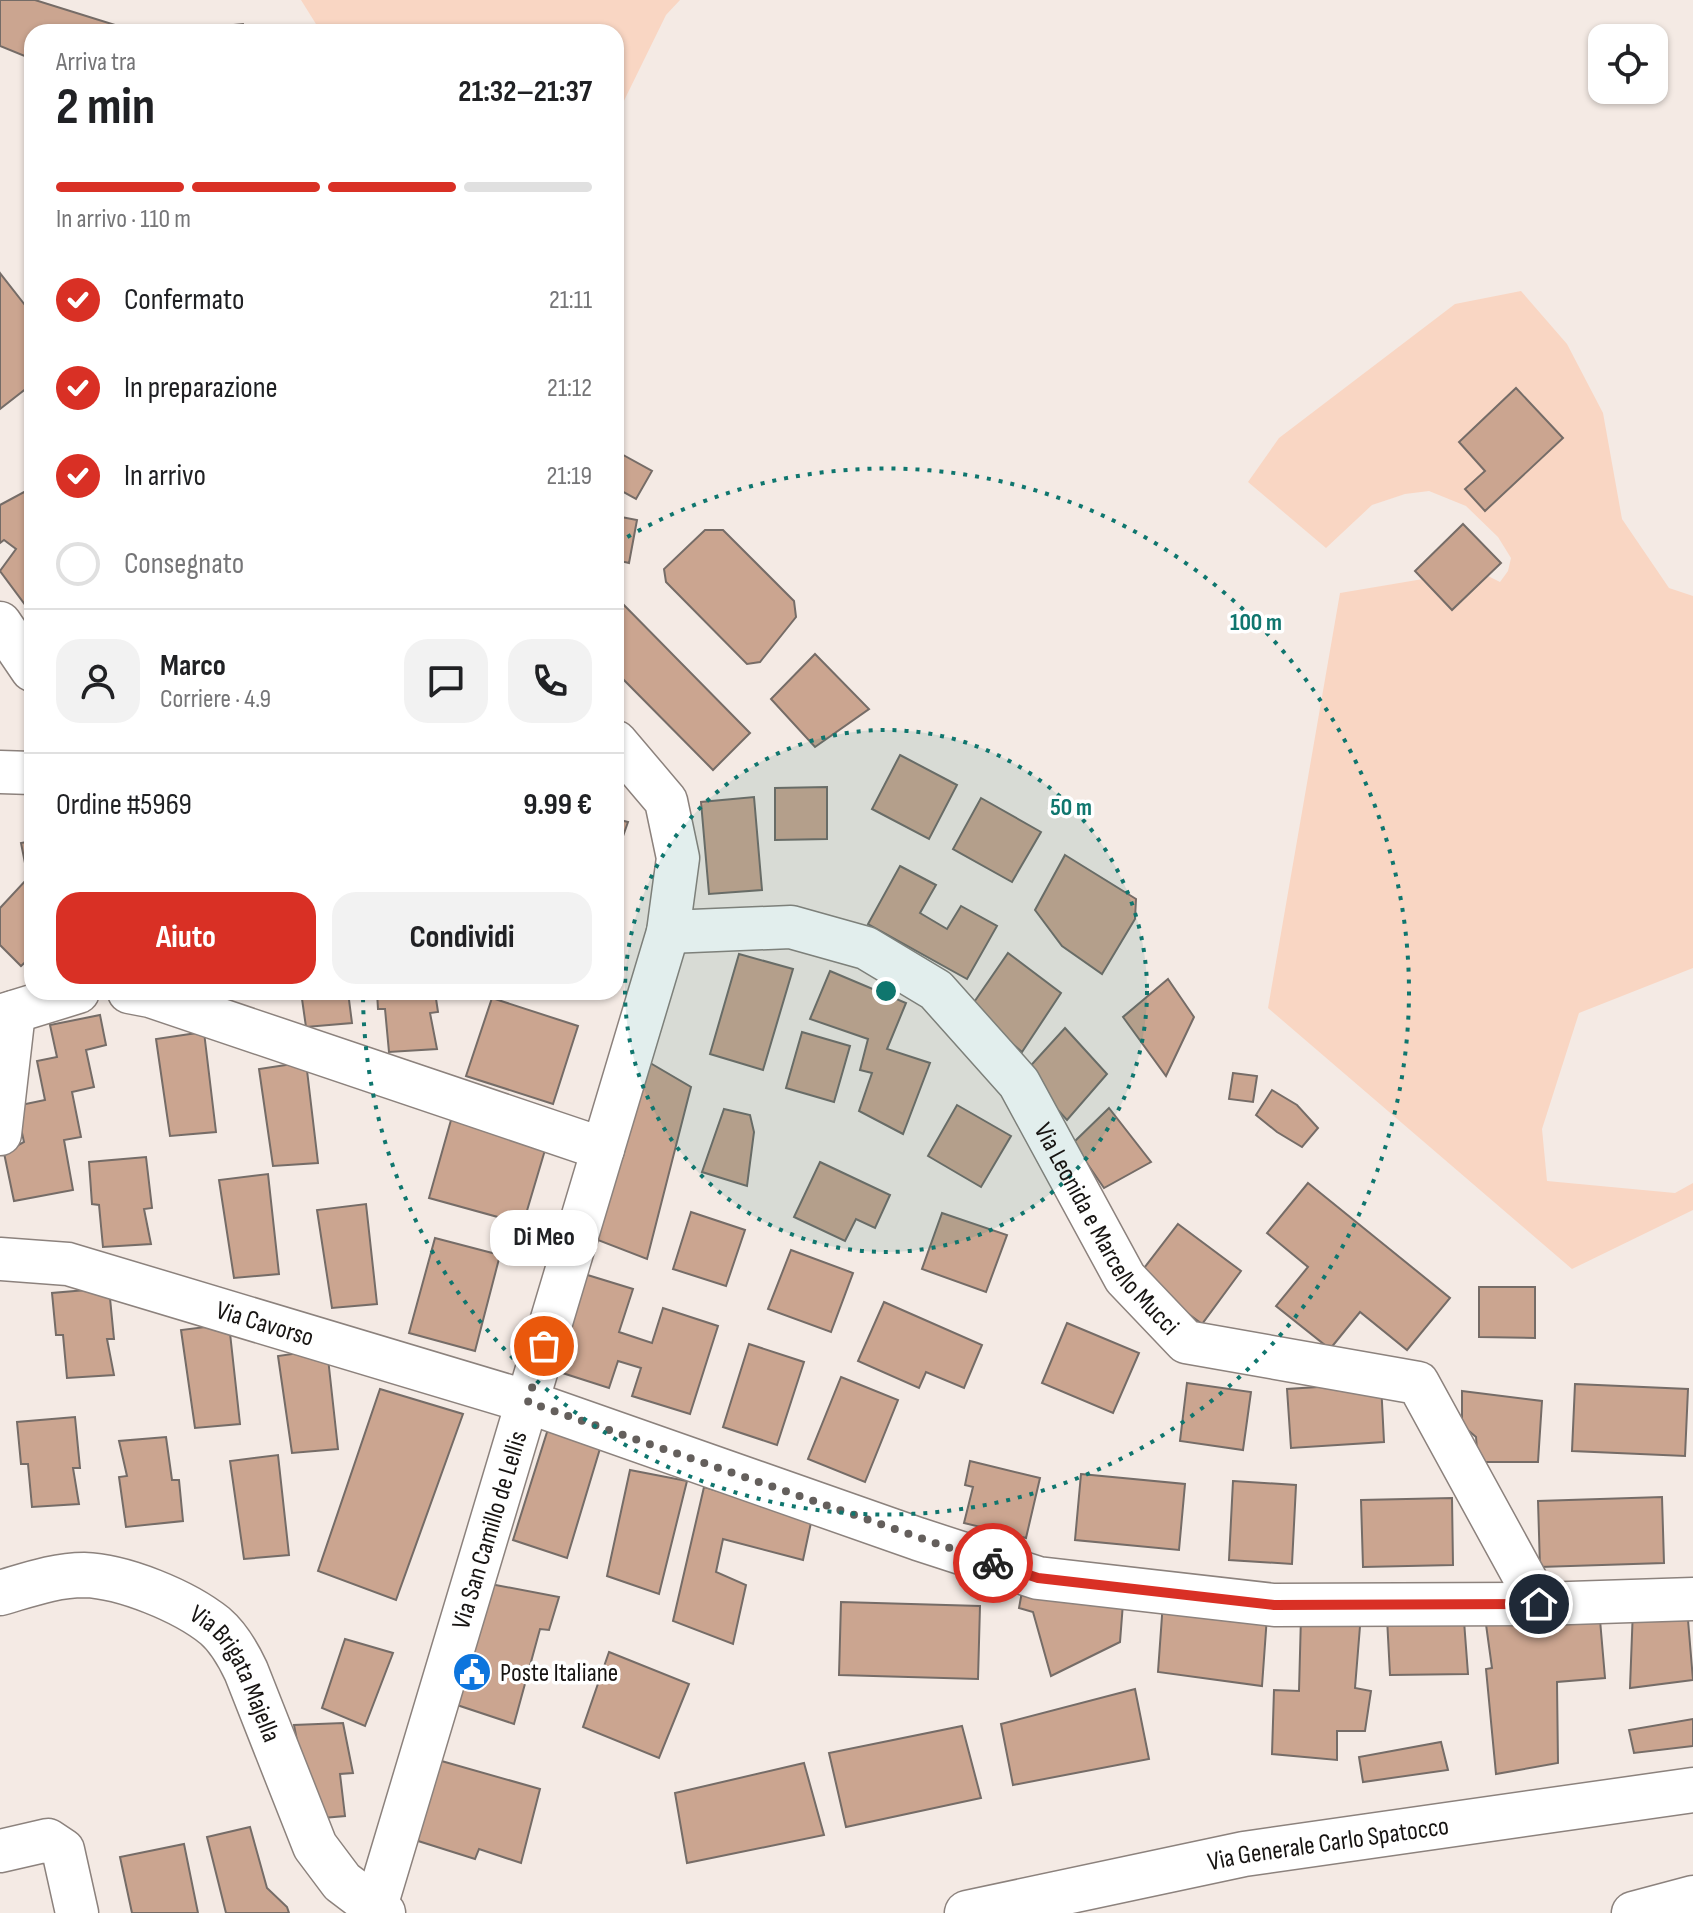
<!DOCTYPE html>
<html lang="it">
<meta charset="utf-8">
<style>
body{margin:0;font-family:"Sofia Sans Condensed",sans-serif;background:#f2f2f2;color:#202124;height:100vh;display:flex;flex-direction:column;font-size:30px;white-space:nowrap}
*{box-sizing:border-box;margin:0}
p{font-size:26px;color:#757577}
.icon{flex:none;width:44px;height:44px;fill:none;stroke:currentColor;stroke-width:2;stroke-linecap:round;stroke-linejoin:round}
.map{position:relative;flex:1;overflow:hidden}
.side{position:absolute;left:24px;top:24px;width:600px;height:976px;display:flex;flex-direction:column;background:#fff;border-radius:24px;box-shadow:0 2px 6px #0004}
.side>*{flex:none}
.tools{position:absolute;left:1588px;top:24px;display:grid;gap:16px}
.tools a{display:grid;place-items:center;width:80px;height:80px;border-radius:16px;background:#fff;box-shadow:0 2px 6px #0004;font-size:40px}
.pin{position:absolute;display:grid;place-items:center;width:68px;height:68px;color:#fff;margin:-34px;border:4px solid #fff;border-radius:50%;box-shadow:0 2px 8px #0007}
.courier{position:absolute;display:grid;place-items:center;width:80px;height:80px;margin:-40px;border:6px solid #d93025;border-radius:50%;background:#fff;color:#222;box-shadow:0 2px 10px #0007}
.bubble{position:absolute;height:56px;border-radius:24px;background:#fff;box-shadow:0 2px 6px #0004;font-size:26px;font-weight:700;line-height:56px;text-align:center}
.head em{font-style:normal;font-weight:700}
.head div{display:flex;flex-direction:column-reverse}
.head{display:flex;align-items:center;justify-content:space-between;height:136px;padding:0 32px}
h1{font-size:52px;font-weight:700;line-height:60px}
.bar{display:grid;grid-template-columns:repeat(4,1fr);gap:12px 8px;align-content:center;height:96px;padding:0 32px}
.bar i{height:10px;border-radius:6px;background:#e0e0e0}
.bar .on{background:#d93025}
.bar p{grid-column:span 4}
.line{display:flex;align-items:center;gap:20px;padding:0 32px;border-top:2px solid #e0e0e0}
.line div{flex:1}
.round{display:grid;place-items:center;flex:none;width:84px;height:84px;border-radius:24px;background:#f2f2f2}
ol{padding:0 32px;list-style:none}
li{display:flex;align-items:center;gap:24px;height:88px}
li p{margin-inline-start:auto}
li .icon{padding:8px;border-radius:50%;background:#d93025;color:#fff;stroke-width:4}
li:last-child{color:#757577}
li i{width:44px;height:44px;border:4px solid #e0e0e0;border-radius:50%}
.action{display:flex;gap:16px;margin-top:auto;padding:16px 32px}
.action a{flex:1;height:92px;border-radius:24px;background:#d93025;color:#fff;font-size:32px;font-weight:700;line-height:92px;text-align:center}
.action a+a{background:#f2f2f2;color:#202124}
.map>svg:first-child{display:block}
</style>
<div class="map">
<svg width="1693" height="1913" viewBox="0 0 1693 1913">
<rect width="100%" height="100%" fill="#f4eae4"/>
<g fill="#f9d6c3">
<polygon points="301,0 680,0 666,15 616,117 616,32 321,32"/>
<polygon points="1521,291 1567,344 1603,413 1622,519 1669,588 1693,596 1693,968 1579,1013 1542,1129 1547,1181 1675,1193 1693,1183 1693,1210 1572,1269 1268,1008 1340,593 1423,579 1452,610 1488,576 1500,582 1508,571 1511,558 1498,537 1466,506 1429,491 1405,494 1372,505 1326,548 1248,482 1279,438 1455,304"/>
</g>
<g fill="#cba590" stroke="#756c67" stroke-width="2">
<polygon points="0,0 35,0 115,25 181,30 243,24 245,32 32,32 32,59 0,46"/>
<polygon points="0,273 32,314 32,384 0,409"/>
<polygon points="1516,388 1563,438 1485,511 1465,489 1485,471 1459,442"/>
<polygon points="616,451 652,471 636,499 616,488"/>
<polygon points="24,492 32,502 32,609 29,610 0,571 16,549 4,540 0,543 0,505"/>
<polygon points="616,516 637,520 629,563 616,560"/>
<polygon points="1463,524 1501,563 1452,610 1415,571"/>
<polygon points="705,530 723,530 794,601 796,617 760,662 747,664 666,582 664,569"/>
<polygon points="616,597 750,733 713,770 616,672"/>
<polygon points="815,654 869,709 815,747 771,699"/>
<polygon points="900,755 957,785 929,839 872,809"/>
<polygon points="827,787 827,839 775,840 775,788"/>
<polygon points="754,797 762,890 709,894 701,802"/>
<polygon points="981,798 1041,832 1012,882 953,849"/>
<polygon points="616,819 628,822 616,856"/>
<polygon points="32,841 32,956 21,966 0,945 0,908 28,878 21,843"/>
<polygon points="1065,855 1136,899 1135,919 1102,974 1062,946 1035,910"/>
<polygon points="900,866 936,885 920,913 947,929 961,906 997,926 967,979 868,924"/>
<polygon points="1008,953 1061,993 1022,1052 970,1008"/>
<polygon points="739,954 793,969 763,1070 710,1054"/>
<polygon points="830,971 906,1003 887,1049 930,1063 903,1134 859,1111 872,1073 860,1070 868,1039 810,1019"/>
<polygon points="1168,979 1194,1017 1166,1076 1123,1017"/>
<polygon points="301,992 348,992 352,1023 306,1027"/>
<polygon points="377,992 435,992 438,1012 430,1013 437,1049 389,1052 385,1009 378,1009"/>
<polygon points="492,998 578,1026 553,1104 466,1076"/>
<polygon points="100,1015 106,1045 86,1050 94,1087 72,1092 81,1137 64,1140 73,1190 14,1201 4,1153 24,1142 16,1106 45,1100 37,1061 57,1057 50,1025"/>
<polygon points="1065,1028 1107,1074 1067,1120 1024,1073"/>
<polygon points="204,1032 216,1132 170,1136 156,1039"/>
<polygon points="802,1032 850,1046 834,1102 786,1088"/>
<polygon points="640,1057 691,1087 647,1259 590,1237"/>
<polygon points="306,1062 318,1163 273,1166 259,1069"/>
<polygon points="1233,1073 1257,1076 1253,1102 1229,1099"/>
<polygon points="1272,1090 1297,1105 1318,1128 1302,1147 1277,1132 1256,1115"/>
<polygon points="957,1105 1011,1136 981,1187 928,1156"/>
<polygon points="1109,1108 1151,1162 1104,1188 1073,1143"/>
<polygon points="724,1109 750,1115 754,1132 747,1186 702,1172"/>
<polygon points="453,1113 548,1140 523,1224 429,1198"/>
<polygon points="146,1157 152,1208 144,1209 151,1244 103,1247 99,1205 92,1204 89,1162"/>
<polygon points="820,1162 890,1195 875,1228 856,1219 845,1241 794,1217"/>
<polygon points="268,1174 279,1274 234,1278 219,1180"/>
<polygon points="1308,1183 1450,1298 1407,1350 1360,1312 1330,1349 1276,1306 1308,1267 1267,1233"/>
<polygon points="366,1204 377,1304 332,1308 317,1210"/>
<polygon points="691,1212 745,1230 726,1286 673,1269"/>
<polygon points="942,1213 1007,1235 986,1292 922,1269"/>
<polygon points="1178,1224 1241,1271 1202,1324 1138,1276"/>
<polygon points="435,1238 500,1255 475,1351 409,1333"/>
<polygon points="791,1250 853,1273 831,1332 768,1309"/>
<polygon points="581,1273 633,1289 619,1332 652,1343 663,1308 718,1326 690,1414 632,1396 641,1368 618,1361 609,1388 550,1369"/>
<polygon points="1479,1287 1535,1287 1535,1338 1479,1337"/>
<polygon points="109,1288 114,1339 107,1339 114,1375 67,1378 63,1335 56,1335 52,1293"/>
<polygon points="884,1302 982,1345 964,1388 926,1372 919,1388 858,1361"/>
<polygon points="1067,1323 1139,1353 1113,1413 1042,1383"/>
<polygon points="229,1324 240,1424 195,1428 181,1330"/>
<polygon points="749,1344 804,1362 777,1445 723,1427"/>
<polygon points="327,1349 338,1449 292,1453 278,1356"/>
<polygon points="841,1377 898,1400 865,1482 808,1459"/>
<polygon points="1187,1383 1251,1392 1243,1450 1180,1441"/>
<polygon points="1381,1383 1384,1442 1291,1448 1287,1389"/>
<polygon points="1575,1384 1688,1389 1685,1456 1572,1451"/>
<polygon points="380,1389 463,1414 396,1600 318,1571"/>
<polygon points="1462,1391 1542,1401 1538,1462 1478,1462 1476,1437 1462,1425"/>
<polygon points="75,1417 80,1468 73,1468 79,1504 32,1507 28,1464 21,1464 17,1422"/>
<polygon points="548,1429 602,1442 567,1558 513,1540"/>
<polygon points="166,1437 172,1480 179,1480 183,1521 126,1527 119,1477 127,1476 119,1441"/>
<polygon points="278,1455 289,1555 244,1559 230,1461"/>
<polygon points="970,1461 1040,1478 1026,1538 964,1523 973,1487 965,1485"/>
<polygon points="630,1470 687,1481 659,1594 607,1576"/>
<polygon points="1081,1474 1185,1484 1179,1550 1075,1540"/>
<polygon points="1233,1481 1296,1485 1292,1564 1229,1560"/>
<polygon points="704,1487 812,1518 803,1560 723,1539 716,1572 746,1585 733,1644 673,1621"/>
<polygon points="1662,1497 1664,1563 1540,1567 1538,1501"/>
<polygon points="1452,1498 1453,1565 1363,1567 1361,1500"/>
<polygon points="485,1583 559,1597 549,1630 540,1629 514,1724 454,1704"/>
<polygon points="1023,1586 1123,1603 1120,1642 1051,1676 1033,1612 1019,1608"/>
<polygon points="841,1602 980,1606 978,1679 839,1675"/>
<polygon points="1163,1602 1267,1616 1262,1686 1158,1672"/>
<polygon points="1599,1608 1605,1678 1557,1682 1558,1763 1496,1774 1486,1669 1492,1668 1484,1610"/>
<polygon points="1633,1608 1687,1608 1693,1680 1630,1688"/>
<polygon points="1361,1614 1355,1688 1371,1691 1365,1731 1337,1731 1337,1760 1272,1754 1274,1690 1299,1691 1301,1616"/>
<polygon points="1387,1618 1464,1621 1468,1674 1390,1675"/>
<polygon points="345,1639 393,1653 365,1726 322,1708"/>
<polygon points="609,1652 689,1684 659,1758 583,1727"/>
<polygon points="1135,1689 1149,1759 1013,1785 1001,1724"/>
<polygon points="1693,1719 1693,1746 1634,1753 1629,1730"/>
<polygon points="343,1723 353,1773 340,1774 345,1816 312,1819 294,1725"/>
<polygon points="962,1726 981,1798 846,1827 829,1753"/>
<polygon points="1441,1742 1448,1770 1363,1782 1359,1757"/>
<polygon points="438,1760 540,1789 521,1863 479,1849 475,1859 415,1840"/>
<polygon points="804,1763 824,1835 687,1863 675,1793"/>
<polygon points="250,1827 267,1888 287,1907 289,1913 226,1913 207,1837"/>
<polygon points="184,1844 198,1913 132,1913 120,1857"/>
</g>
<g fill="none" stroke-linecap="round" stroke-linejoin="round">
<g stroke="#8c827d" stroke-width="45">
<g id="minor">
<polyline points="0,623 32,670"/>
<polyline points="0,772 32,773"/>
<path id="s1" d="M668,932L791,927L866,948L936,990L1019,1083L1125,1278L1186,1342L1418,1383L1539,1604"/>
<polyline points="129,992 150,996 603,1149"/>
<polyline points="0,1016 78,992"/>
<polyline points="0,1134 14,1012"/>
<path id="s2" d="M0,1259L68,1264L528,1402L918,1539L1038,1578L1274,1605L1539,1604L1693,1599"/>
<polyline points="0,1851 48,1840 63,1850 77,1913"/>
<path id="s3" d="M374,1913L668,932L678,858L666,801L616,742"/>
<polyline points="1633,1913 1693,1897"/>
</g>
</g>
<g stroke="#8c827d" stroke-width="47">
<g id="major">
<path id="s4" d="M0,1593C28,1585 55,1575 84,1575C123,1576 184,1601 215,1626C229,1638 238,1654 246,1671L315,1846L342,1882L383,1913"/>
<path id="s5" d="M967,1913L1244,1854L1693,1790"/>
</g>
</g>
<use href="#minor" stroke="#fff" stroke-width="42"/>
<use href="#major" stroke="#fff" stroke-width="44"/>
</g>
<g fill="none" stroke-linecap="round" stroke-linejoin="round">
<polyline stroke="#645f5c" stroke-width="8" stroke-dasharray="0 14.4" points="544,1346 528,1402 993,1563"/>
<polyline stroke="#d93025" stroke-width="10" points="993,1563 1038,1578 1274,1605 1539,1604"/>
</g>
<circle cx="886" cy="991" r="261" fill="#0f766e" fill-opacity=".12"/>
<g fill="none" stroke="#0f766e" stroke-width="4" stroke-dasharray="4 8">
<circle cx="886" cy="991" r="261"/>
<path d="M617 543A523 523 0 1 1 363 996"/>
</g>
<defs>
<g id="civic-disc" transform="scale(2)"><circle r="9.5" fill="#0d75dd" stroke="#fff"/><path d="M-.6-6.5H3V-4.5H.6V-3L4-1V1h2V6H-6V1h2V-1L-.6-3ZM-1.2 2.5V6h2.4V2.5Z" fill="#fff"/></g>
</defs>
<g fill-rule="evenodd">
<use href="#civic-disc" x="472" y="1672"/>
</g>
<g text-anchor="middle" stroke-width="7" stroke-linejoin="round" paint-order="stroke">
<g font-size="26" fill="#171412" stroke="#fff">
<text dy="9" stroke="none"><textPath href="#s1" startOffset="578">Via Leonida e Marcello Mucci</textPath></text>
<text dy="9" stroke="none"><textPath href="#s2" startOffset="274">Via Cavorso</textPath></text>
<text dy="9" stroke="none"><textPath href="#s3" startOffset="400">Via San Camillo de Lellis</textPath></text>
<text dy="9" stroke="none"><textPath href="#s4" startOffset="280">Via Brigata Majella</textPath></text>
<text dy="9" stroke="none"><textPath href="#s5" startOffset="368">Via Generale Carlo Spatocco</textPath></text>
</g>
<g font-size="26" fill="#171412" stroke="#fff" text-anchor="start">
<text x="500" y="1681">Poste Italiane</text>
</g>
</g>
<circle cx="886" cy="991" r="12" fill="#0f766e" stroke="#fff" stroke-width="4"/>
<g font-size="24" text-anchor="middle" font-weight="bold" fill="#0f766e" stroke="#fff" stroke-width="7" stroke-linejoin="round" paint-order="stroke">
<text x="1256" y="630">100 m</text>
<text x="1071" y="815">50 m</text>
</g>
</svg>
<div class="tools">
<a><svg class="icon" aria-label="locate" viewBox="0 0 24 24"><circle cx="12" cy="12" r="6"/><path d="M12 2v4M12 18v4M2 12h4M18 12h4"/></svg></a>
</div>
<div class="pin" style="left:544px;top:1346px;background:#ea580c"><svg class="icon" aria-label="bag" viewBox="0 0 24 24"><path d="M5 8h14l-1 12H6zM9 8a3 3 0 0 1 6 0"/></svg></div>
<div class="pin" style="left:1539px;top:1604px;background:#1f2937"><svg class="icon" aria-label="home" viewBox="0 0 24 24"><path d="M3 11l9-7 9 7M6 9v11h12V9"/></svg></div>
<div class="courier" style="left:993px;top:1563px"><svg class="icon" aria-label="bike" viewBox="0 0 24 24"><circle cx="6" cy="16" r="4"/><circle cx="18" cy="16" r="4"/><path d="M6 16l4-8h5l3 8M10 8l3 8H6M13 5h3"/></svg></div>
<div class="bubble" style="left:490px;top:1210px;width:108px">Di Meo</div>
<section class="side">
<div class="head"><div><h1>2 min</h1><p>Arriva tra</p></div><em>21:32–21:37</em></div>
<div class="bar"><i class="on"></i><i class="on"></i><i class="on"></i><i></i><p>In arrivo · 110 m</p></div>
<ol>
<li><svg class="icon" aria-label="check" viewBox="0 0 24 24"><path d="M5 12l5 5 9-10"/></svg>Confermato<p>21:11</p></li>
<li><svg class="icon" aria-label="check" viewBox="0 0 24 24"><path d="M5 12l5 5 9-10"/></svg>In preparazione<p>21:12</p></li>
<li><svg class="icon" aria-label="check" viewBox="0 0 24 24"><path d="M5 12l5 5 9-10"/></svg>In arrivo<p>21:19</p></li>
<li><i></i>Consegnato</li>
</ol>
<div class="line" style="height:144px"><a class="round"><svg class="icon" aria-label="person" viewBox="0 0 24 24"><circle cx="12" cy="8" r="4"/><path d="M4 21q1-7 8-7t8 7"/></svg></a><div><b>Marco</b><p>Corriere · 4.9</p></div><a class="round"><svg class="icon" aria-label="chat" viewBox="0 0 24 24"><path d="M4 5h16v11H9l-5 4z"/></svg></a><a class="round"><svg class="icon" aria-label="phone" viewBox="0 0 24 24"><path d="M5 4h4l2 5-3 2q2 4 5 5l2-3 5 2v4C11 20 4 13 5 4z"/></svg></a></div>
<div class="line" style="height:104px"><div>Ordine #5969</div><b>9.99 €</b></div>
<div class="action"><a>Aiuto</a><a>Condividi</a></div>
</section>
</div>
